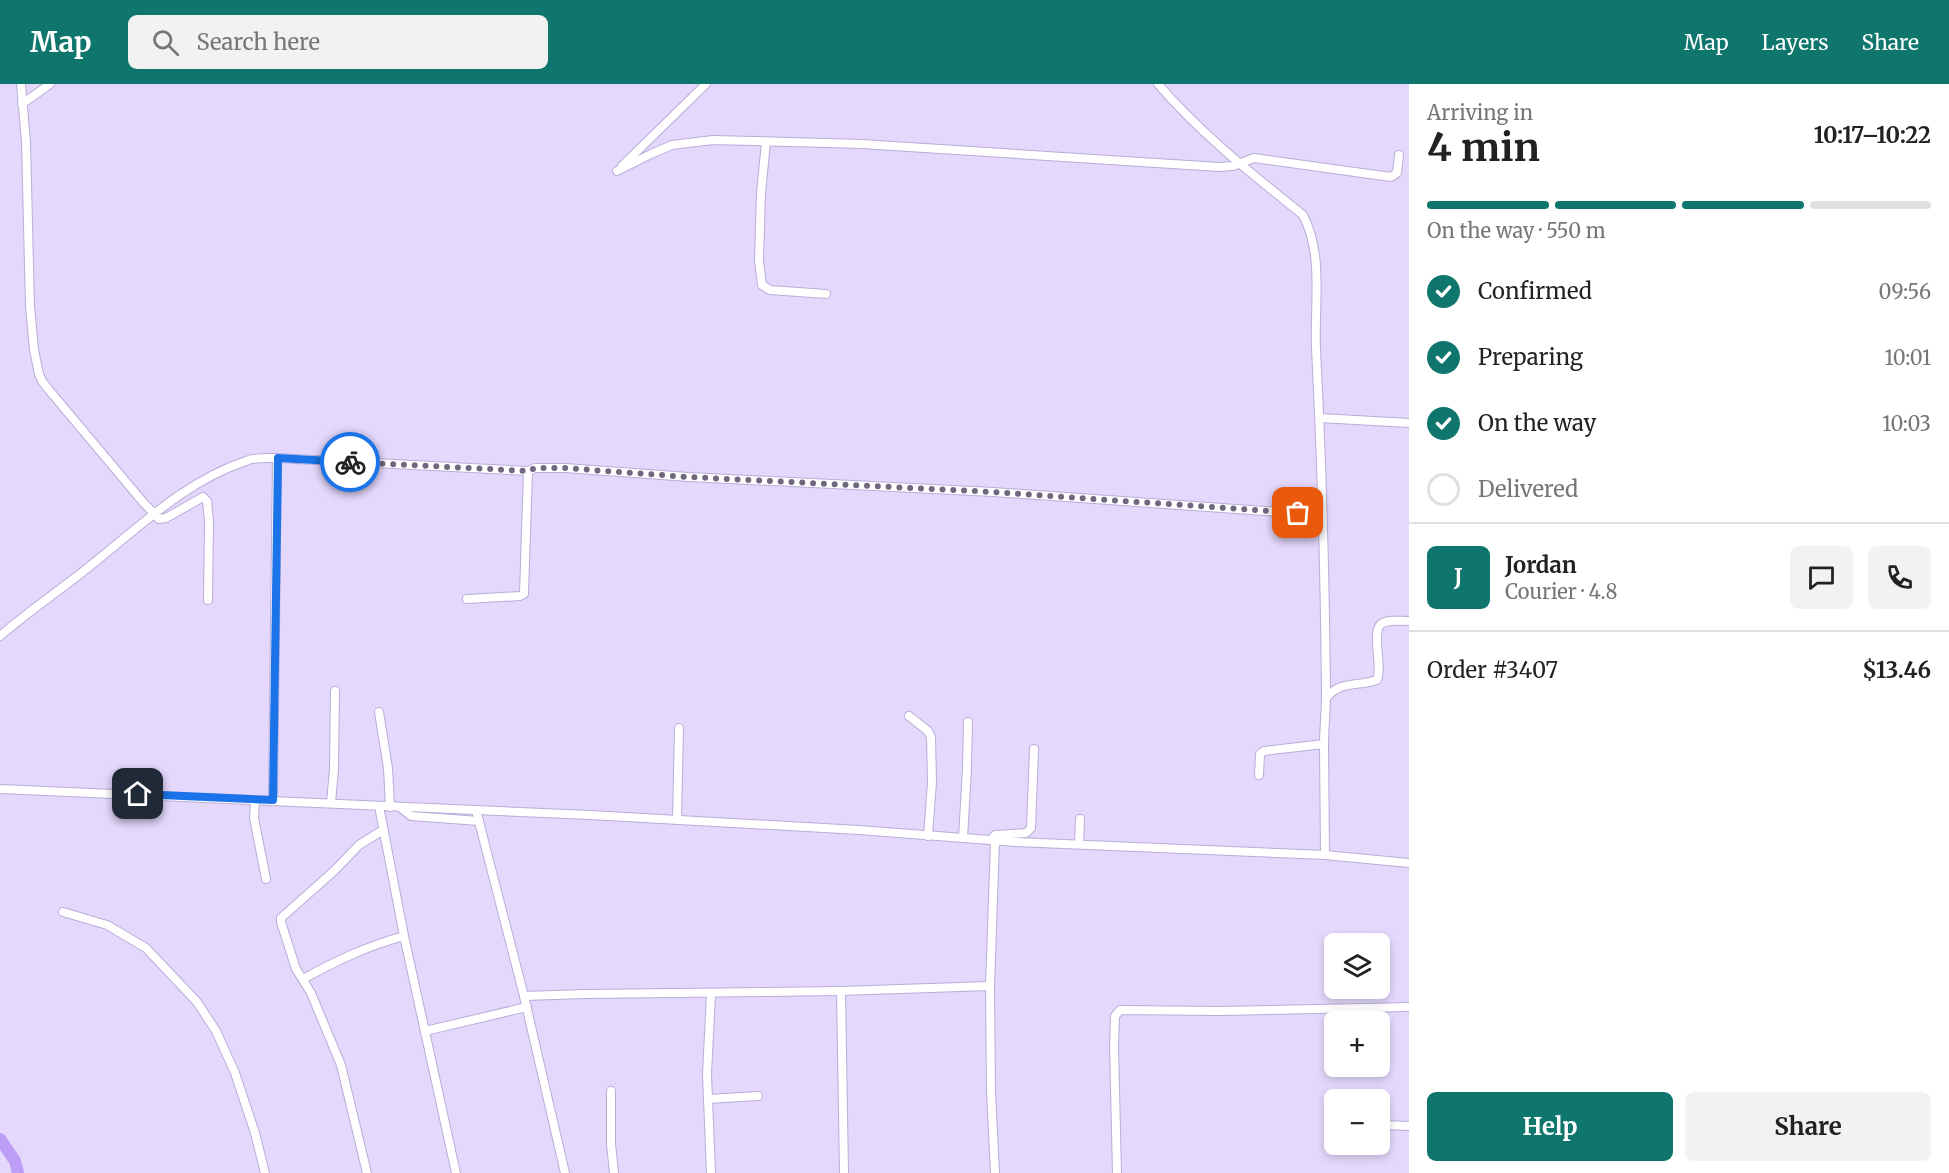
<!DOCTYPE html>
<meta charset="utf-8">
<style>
body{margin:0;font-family:Merriweather,serif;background:#f2f2f2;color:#222;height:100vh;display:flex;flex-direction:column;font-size:22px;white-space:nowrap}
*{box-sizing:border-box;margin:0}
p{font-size:20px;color:#767676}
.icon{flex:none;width:33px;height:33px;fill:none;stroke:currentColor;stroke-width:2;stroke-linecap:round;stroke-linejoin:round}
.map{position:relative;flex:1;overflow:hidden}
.sheet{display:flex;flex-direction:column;background:#fff;width:540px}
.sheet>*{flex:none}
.fabs{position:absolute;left:1324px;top:849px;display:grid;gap:12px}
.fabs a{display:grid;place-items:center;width:66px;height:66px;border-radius:9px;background:#fff;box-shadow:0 3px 9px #0003;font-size:30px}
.pin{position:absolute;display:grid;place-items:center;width:51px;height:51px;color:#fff;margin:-26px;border-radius:12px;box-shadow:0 3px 9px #0006}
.courier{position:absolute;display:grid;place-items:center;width:60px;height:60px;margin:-30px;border:4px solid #1a73e8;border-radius:50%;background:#fff;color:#222;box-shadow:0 2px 8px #0007}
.summary em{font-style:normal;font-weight:700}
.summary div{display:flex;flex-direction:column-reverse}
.summary{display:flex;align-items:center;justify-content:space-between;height:102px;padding:0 18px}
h1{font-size:39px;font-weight:700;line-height:45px}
.bar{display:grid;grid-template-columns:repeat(4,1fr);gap:9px 6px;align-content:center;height:72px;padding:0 18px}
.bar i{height:8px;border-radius:4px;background:#e0e0e0}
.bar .current{background:#0f766e}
.bar p{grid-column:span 4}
.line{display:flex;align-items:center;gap:15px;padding:0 18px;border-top:2px solid #e0e0e0}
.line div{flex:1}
.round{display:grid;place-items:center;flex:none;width:63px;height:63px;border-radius:9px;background:#f2f2f2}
ol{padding:0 18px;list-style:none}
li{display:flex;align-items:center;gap:18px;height:66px}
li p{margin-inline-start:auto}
li .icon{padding:6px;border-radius:50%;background:#0f766e;color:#fff;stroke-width:4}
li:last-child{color:#767676}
li i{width:33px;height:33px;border:3px solid #e0e0e0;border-radius:50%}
.action{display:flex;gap:12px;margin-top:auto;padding:12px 18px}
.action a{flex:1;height:69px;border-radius:9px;background:#0f766e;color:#fff;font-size:24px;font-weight:700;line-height:69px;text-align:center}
.action a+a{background:#f2f2f2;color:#222}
header{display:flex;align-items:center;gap:36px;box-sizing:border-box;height:84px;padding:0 30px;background:#0f766e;color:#fff}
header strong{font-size:28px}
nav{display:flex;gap:33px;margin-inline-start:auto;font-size:21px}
.search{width:420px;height:54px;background:#f2f2f2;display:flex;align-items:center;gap:15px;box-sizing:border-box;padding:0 21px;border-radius:9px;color:#767676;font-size:22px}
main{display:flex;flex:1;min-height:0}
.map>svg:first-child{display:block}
</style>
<header>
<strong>Map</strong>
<div class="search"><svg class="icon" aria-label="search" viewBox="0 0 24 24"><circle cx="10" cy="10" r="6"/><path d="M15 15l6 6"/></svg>Search here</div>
<nav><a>Map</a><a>Layers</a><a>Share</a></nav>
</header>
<main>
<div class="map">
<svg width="1409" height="1089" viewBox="0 0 1409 1089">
<rect width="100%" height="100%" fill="#e4d8fc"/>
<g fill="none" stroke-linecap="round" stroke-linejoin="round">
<polyline stroke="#be9df6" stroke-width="12" points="0,1055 15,1077 18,1089"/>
<g stroke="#bbacd8" stroke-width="10">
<g id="minor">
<polyline points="21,0 26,58 30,222 34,266 39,290 42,297 49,306 142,417 159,435 166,434 203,413 207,417 209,437 208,516"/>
<path d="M1158,0C1200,49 1252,90 1303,131C1324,171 1314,222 1316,265C1322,381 1325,496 1326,611C1326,628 1324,645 1324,661C1324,698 1325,734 1325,771"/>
<polyline points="22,20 50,0"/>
<polyline points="766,58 761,109 759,177 762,201 770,206 826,210"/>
<polyline points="622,82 706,0"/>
<polyline points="617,87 651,70 672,61 713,56 862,60 1219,83 1233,82 1254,74 1391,93 1397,89 1399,71"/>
<polyline points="1320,334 1409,339"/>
<polyline points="467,515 520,512 524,510 528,387 535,384 565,384 689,393 993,408 1322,431"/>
<path d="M0,552C25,530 53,511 80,490C132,450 182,398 246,377C255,373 267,374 277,374L528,387"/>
<path d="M1326,614C1341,596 1357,603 1377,596C1383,583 1371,548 1381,540C1388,535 1401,537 1409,537"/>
<polyline points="379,628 388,684 390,723"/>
<polyline points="909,632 928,647 931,653 932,698 928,752"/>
<polyline points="1259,691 1260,670 1264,667 1324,660"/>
<polyline points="0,705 590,731 859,746 1016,758 1325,771 1409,779"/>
<polyline points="255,716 254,734 266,795"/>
<polyline points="273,716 277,374"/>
<polyline points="331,719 334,685 335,607"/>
<polyline points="379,722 404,852 456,1089"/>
<polyline points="401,724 411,732 479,737"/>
<polyline points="476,726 524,912 565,1089"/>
<polyline points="677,736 679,644"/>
<polyline points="963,754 967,684 968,638"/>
<polyline points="991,756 995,751 1026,749 1031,744 1034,665"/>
<polyline points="1079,760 1080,735"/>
<polyline points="63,828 107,841 146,864 197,918 216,947 235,989 255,1049 265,1089"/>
<path d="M303,895C336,877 367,862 404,852"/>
<polyline points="841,907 844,1089"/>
<polyline points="711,910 707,990 711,1089"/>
<polyline points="524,912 584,910 841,907 990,902"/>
<polyline points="425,947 527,923"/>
<polyline points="611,1007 611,1060 614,1089"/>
<polyline points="708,1015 758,1012"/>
<polyline points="1383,1041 1409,1042"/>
<polyline points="367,1089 341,981 311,909 296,885 281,838 281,834 334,787 359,761 383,746"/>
<polyline points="995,1089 991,1008 990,902 995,757"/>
<polyline points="1117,1089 1114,962 1115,932 1120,926 1220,927 1409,923"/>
</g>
</g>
<use href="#minor" stroke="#fff" stroke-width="8"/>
</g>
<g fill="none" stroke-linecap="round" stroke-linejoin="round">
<polyline stroke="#70687f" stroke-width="6" stroke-dasharray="0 10.8" points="350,378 528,387 535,384 565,384 688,393 993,408 1298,429"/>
<polyline stroke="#1a73e8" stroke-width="8" points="138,710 273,716 278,374 350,378"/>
</g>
</svg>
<div class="fabs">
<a><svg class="icon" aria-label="layers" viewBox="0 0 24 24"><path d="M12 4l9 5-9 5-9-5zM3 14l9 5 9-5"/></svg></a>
<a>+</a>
<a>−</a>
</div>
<div class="pin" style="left:1298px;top:429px;background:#ea580c"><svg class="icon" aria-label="bag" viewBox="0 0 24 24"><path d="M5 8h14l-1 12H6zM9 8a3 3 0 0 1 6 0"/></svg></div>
<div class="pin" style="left:138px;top:710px;background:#1f2937"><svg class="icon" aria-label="home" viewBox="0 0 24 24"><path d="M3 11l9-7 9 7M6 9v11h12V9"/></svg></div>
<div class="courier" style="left:350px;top:378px"><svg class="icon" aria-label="bike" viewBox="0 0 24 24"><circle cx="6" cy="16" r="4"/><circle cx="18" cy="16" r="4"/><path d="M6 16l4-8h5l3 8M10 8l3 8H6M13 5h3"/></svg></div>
</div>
<section class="sheet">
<div class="summary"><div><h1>4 min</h1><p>Arriving in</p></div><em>10:17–10:22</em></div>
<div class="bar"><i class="current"></i><i class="current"></i><i class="current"></i><i></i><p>On the way · 550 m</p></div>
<ol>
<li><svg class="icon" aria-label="check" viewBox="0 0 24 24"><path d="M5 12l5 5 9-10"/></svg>Confirmed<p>09:56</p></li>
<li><svg class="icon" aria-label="check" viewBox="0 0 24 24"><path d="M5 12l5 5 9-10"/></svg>Preparing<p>10:01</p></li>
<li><svg class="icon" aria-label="check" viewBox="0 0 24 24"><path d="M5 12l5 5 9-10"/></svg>On the way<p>10:03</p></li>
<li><i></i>Delivered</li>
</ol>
<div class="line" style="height:108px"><b class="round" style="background:#0f766e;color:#fff">J</b><div><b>Jordan</b><p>Courier · 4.8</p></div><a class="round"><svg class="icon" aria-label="chat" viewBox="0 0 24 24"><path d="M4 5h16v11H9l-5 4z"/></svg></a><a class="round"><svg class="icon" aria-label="phone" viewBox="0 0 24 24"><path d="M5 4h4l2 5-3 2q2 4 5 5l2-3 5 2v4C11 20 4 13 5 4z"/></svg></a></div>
<div class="line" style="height:78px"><div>Order #3407</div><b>$13.46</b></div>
<div class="action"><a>Help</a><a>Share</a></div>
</section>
</main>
